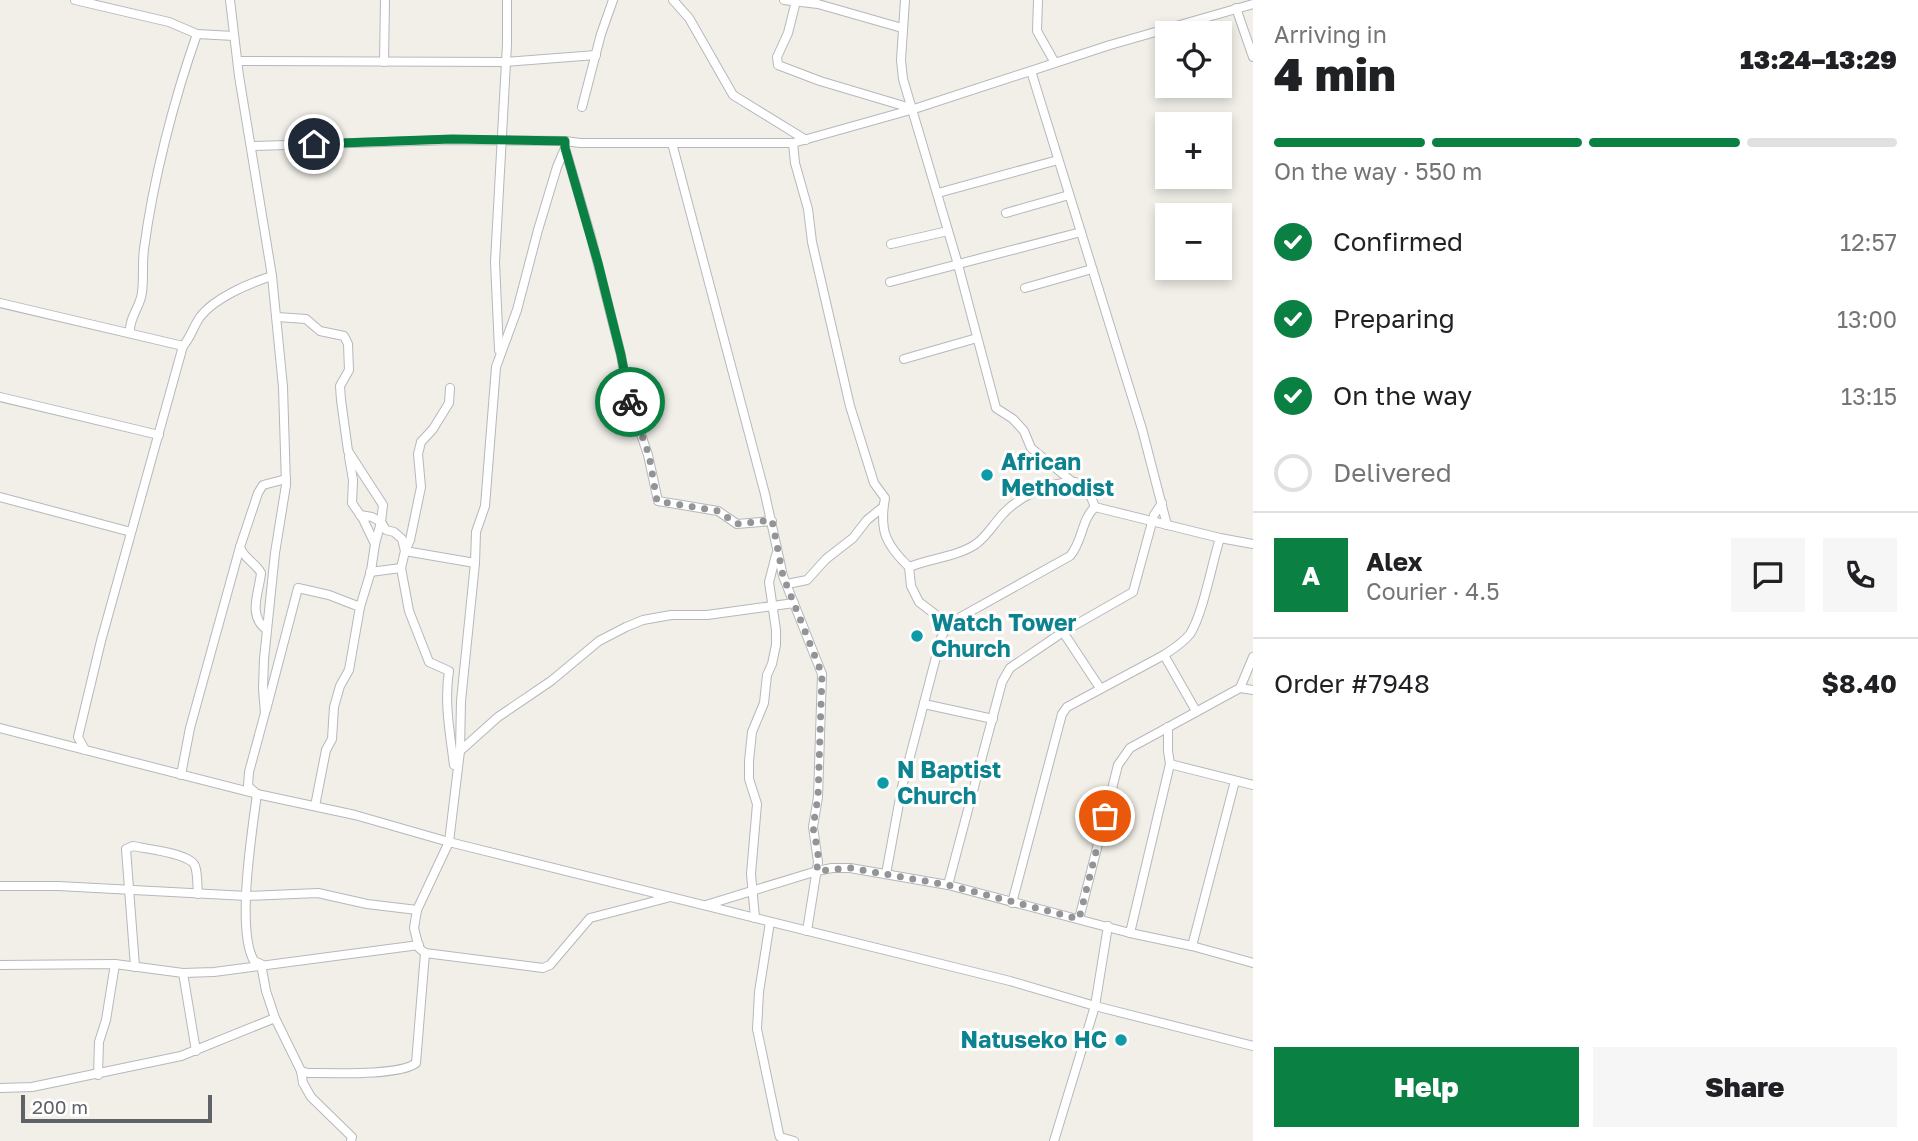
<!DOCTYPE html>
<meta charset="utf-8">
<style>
body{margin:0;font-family:"Golos Text",sans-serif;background:#f6f6f6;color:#202124;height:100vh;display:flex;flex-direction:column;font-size:26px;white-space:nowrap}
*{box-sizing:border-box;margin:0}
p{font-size:23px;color:#757577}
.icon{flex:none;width:38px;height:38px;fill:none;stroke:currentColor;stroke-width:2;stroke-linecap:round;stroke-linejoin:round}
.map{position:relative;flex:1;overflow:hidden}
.details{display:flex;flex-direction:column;background:#fff;width:665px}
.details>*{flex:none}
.buttons{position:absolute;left:1155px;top:21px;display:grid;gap:14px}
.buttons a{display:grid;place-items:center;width:77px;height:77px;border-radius:0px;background:#fff;box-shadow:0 4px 10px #0003;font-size:35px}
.scale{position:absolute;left:21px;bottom:18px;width:191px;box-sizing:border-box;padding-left:7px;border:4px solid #5f6368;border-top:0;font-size:19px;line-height:24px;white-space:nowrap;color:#5f6368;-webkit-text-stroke:5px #fff;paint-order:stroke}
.pin{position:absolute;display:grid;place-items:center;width:60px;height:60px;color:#fff;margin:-30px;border:4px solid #fff;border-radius:50%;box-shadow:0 2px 7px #0007}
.courier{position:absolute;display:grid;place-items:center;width:70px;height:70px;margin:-35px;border:5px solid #0b8043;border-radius:50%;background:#fff;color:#222;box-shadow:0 2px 9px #0007}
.overview em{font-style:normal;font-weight:800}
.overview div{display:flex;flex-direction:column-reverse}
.overview{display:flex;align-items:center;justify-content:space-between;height:119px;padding:0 21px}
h1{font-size:46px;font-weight:800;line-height:52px}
.bar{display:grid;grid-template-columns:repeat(4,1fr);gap:10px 7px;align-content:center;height:84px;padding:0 21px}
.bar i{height:9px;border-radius:5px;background:#e0e0e0}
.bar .current{background:#0b8043}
.bar p{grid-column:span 4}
.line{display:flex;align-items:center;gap:18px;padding:0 21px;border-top:2px solid #e0e0e0}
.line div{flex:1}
.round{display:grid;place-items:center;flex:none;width:74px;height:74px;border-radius:0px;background:#f6f6f6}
ol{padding:0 21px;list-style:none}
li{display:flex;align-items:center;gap:21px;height:77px}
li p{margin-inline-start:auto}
li .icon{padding:7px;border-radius:50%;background:#0b8043;color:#fff;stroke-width:4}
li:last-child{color:#757577}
li i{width:38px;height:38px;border:4px solid #e0e0e0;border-radius:50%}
.primary-button{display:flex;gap:14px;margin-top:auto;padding:14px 21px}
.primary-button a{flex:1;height:80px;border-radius:0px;background:#0b8043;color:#fff;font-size:28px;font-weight:800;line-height:80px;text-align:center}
.primary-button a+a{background:#f6f6f6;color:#202124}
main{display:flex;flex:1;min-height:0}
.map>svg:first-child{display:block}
</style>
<main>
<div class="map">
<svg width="1253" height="1141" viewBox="0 0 1253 1141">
<rect width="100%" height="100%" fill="#f1efe8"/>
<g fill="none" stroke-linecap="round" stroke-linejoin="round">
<g stroke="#b5b8bc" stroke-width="10">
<g id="minor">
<polyline points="75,0 169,22 197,34 234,36"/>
<path d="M230,0L239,76L272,276L283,387L286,485L275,553L264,659L263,689L265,713L249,772L248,786L257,794C252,832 236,930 254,961L261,964L266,991L275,1018L301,1071L303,1083L311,1097L352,1137L351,1141"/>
<polyline points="673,0 689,18 733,95 806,140"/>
<polyline points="784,0 818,4 902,28"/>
<polyline points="905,0 901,60 903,79 957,261 996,408 1013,419 1024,431 1031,448 1091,497 1095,507"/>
<polyline points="1038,0 1037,31 1055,63"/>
<polyline points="796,1 788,33 777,57 778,65 820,81 914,109"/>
<polyline points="1236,8 1253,57"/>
<polyline points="238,61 504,62 596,55"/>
<polyline points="384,62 385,0"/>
<polyline points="1031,71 1142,429 1167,525"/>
<polyline points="582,107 601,34 613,0"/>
<polyline points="672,143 765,494 783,576 822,674 818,797 813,827 818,862 807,931"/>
<path d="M793,143L795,163L808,209L812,242L850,406L874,483L885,498C879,531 886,545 909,567L911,586L919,602L948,624"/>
<polyline points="252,146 451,140 565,141 580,143 793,143 914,109 1110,45 1253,4"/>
<polyline points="565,148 591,237 621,355 628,396 648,455 658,501 718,511 737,524 772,521"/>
<polyline points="938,193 1058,160"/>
<polyline points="1006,213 1069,195"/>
<polyline points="891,244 948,231"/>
<polyline points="890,282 1081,232"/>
<polyline points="1025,288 1092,269"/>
<polyline points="0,303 183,346"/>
<path d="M277,317L306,319L320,331L344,336L348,344L349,370L340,386L341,400L348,451L383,505L381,522L386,530L394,532L402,539L405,551L401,568L409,611L429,662L449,671C444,702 450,734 454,765"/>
<path d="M130,332C129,317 141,306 142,292C144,278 142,263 144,249C153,180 174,99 197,34"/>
<polyline points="499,350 495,262 507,44 507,0"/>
<polyline points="904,359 977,338"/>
<polyline points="450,388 449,403 433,429 421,442 418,454 421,487 410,540 405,551 475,563"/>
<polyline points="0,397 159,435"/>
<polyline points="349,457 353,480 352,503 363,519 375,544 371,571 360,607"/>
<polyline points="0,497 131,532"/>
<polyline points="1095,507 1220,538 1253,544"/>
<polyline points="360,515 372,517 381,522 375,544"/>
<path d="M909,567C931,558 957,557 976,544C987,536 993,525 1002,515C1019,496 1049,482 1075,482"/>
<polyline points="370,572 401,568"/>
<polyline points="787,584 807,580 826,559 853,538 867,520 883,507"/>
<path d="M267,630C247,616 259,593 261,573C255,562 244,559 240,547L258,493L263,485L286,479"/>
<polyline points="1063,632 1100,688"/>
<polyline points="1164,655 1196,711"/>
<polyline points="1240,688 1253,690"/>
<polyline points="924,704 993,719"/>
<polyline points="266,710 298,588 329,595 360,607 349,670 340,686 334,707 332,739 326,750 315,806"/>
<polyline points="0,728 257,794 355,815 449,842 1010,981 1095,1006 1253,1046"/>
<path d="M85,750L78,737L101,641L183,346C191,337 193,327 200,317C214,298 250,283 272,276"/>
<polyline points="460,751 498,717 551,681 599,641 626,627 643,620 671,615 707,615 794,603"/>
<polyline points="1170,764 1253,785"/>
<polyline points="181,775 190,728 240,547"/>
<path d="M886,874L902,787L941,638L948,624L1070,556C1083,541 1081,520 1095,507"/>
<polyline points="948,885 1002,682 1010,668 1063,632 1133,592 1154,515 1162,503"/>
<polyline points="0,886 58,886 247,896 318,893 367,904 417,910"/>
<path d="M1012,903L1062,714L1067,707L1164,655C1173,649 1183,643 1190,634C1203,614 1212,563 1220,538"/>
<polyline points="706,905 817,871 832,868 850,868 948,885 1130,933 1192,946 1253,963"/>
<polyline points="755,918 751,874 757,804 749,779 749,761 752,732 764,703 767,675 772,664 776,645 776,630 769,582 776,555"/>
<polyline points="1079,919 1118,765 1130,748 1240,688 1253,657"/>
<polyline points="770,922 759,992 757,1029 779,1134 780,1137 794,1141"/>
<polyline points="1130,933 1170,764 1168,751 1168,727"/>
<polyline points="1192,946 1235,781"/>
<polyline points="425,953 543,968 550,965 590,918 667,898"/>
<polyline points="0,965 115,964 183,973 214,972 419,945"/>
<path d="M135,967L126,849L133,846C146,849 190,853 195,866C198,874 197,886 198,894"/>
<polyline points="183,973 196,1051"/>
<path d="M301,1071L308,1073C331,1073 400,1076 416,1063L425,953L419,948L414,928L417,910L449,842L460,751L461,701L475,563L476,532L485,506L496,367L517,310L538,230L557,167L565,148V141"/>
<polyline points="98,1075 99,1042 106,1020 115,964"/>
<polyline points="0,1088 32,1087 181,1056 275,1018"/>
<polyline points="1054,1141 1095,1006 1108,926"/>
</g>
</g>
<use href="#minor" stroke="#fff" stroke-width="8"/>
</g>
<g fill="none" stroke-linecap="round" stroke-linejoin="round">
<polyline stroke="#929495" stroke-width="7" stroke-dasharray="0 12.6" points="630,402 649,455 657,501 718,511 737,524 772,520 783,576 822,674 818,797 813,827 818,853 817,871 850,868 948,885 1079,919 1105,816"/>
<polyline stroke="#0b8043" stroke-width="9" points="314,144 452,139 565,141 565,148 598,263 621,355 630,402"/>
</g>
<g fill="#0f9aa8" stroke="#fff" stroke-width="2.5">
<circle cx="987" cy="475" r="7"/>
<circle cx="917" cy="636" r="7"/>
<circle cx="883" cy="783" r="7"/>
<circle cx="1121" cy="1040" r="7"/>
</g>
<g text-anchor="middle" stroke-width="6" stroke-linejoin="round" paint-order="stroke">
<g font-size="23" font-weight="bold" fill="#0d838f" stroke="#fff" text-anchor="start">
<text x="1001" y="470">African<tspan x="1001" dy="26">Methodist</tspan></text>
<text x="931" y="631">Watch Tower<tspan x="931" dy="26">Church</tspan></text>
<text x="897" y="778">N Baptist<tspan x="897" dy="26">Church</tspan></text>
<text x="1107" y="1048" text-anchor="end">Natuseko HC</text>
</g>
</g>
</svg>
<div class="buttons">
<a><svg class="icon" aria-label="locate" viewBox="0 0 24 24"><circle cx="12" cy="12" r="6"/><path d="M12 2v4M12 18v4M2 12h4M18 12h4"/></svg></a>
<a>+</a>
<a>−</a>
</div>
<div class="scale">200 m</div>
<div class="pin" style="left:1105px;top:816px;background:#ea580c"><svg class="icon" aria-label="bag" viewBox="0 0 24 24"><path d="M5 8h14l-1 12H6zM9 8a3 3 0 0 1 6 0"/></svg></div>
<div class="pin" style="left:314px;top:144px;background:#1f2937"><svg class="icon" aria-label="home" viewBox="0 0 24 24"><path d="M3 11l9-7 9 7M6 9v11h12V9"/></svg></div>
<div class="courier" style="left:630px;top:402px"><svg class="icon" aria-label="bike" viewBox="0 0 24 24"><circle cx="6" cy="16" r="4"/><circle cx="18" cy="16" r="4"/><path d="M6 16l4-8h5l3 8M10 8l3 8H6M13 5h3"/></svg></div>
</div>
<section class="details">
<div class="overview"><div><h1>4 min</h1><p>Arriving in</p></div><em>13:24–13:29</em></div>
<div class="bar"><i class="current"></i><i class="current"></i><i class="current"></i><i></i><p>On the way · 550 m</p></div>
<ol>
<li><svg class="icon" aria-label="check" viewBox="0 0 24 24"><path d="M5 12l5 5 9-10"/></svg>Confirmed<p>12:57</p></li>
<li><svg class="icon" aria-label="check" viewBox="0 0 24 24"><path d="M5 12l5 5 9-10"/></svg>Preparing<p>13:00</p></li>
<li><svg class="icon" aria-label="check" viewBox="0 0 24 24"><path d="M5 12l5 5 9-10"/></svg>On the way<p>13:15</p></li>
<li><i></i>Delivered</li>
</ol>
<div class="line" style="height:126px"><b class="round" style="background:#0b8043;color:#fff">A</b><div><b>Alex</b><p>Courier · 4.5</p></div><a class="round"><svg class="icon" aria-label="chat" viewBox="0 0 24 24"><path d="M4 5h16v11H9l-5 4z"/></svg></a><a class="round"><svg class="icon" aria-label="phone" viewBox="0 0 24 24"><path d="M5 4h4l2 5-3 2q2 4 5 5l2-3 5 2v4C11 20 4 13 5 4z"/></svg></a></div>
<div class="line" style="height:91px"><div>Order #7948</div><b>$8.40</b></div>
<div class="primary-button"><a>Help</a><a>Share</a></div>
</section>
</main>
